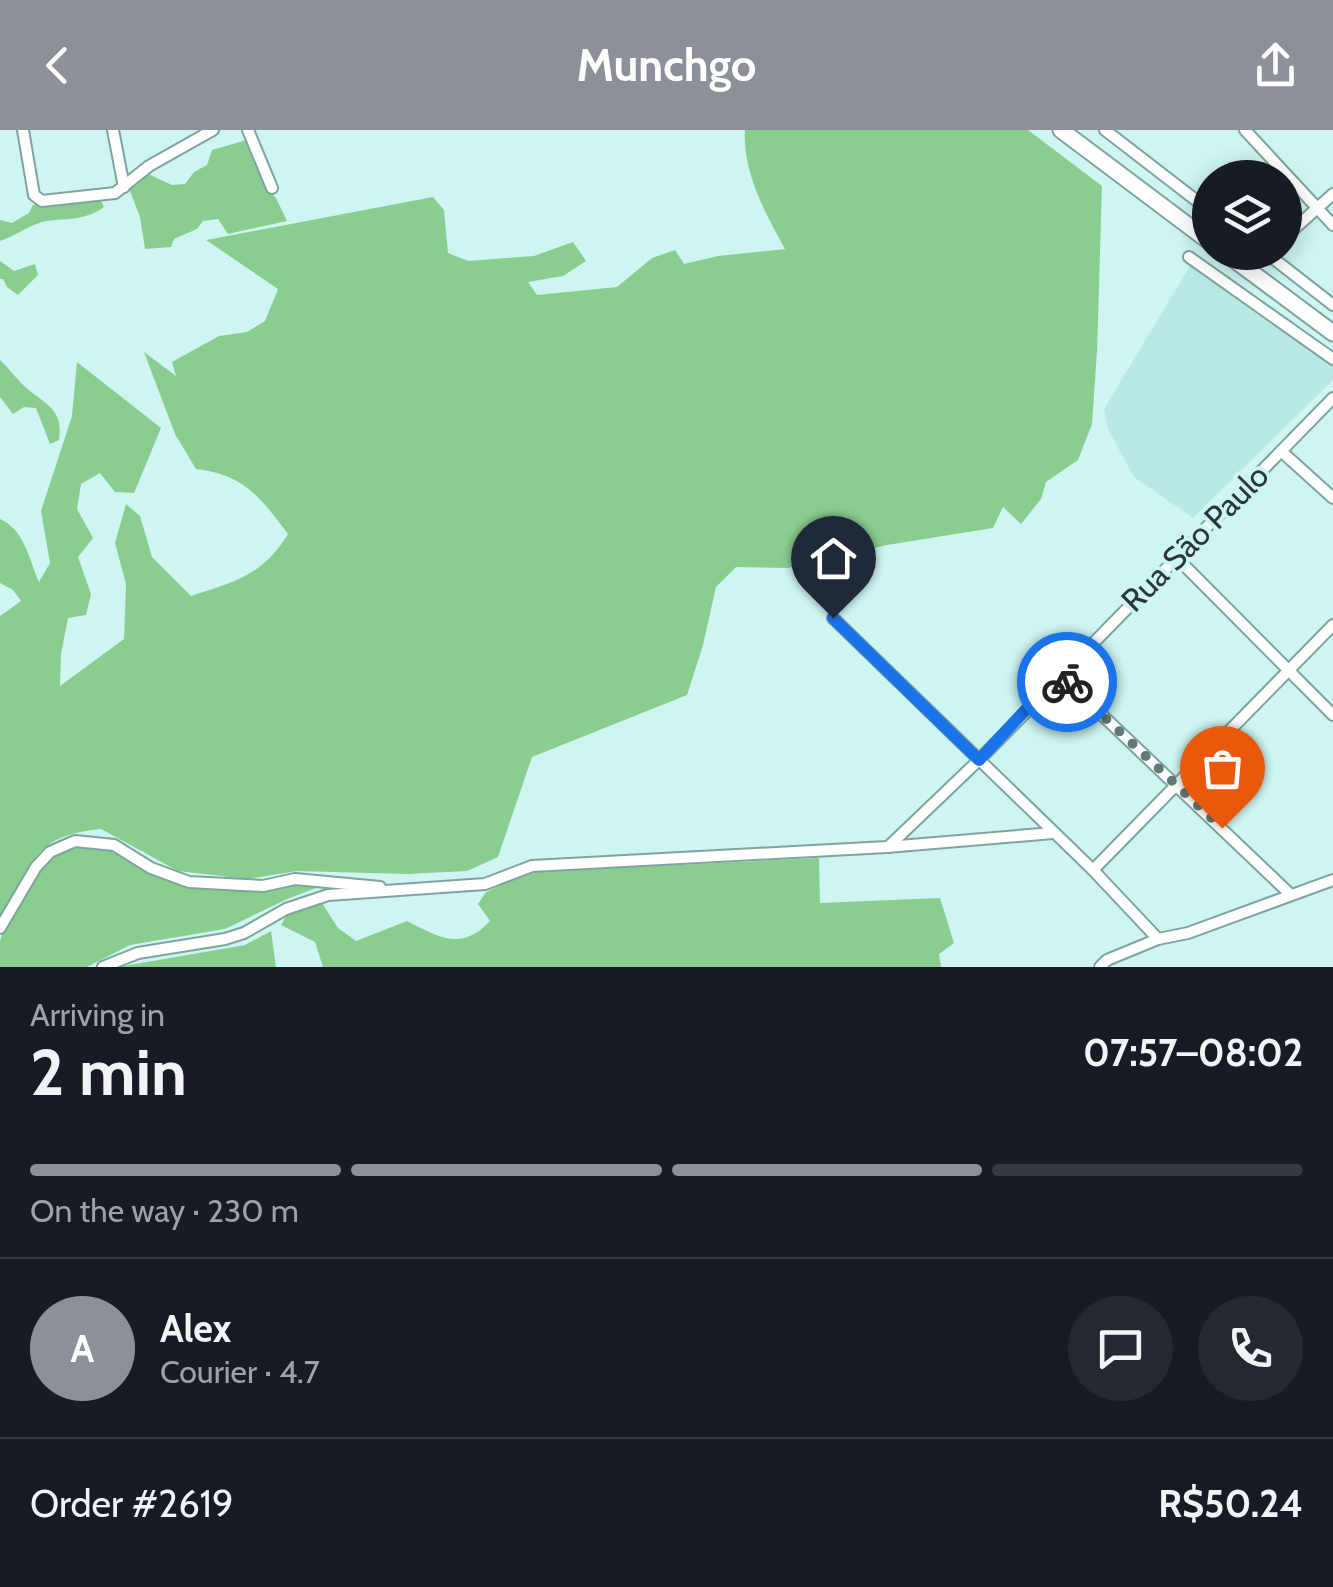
<!DOCTYPE html>
<meta charset="utf-8">
<style>
body{margin:0;font-family:Cabin,sans-serif;background:#242831;color:#f1f3f6;height:100vh;display:flex;flex-direction:column;font-size:38px;white-space:nowrap}
*{box-sizing:border-box;margin:0}
p{font-size:32px;color:#9ea1a6}
.icon{flex:none;width:55px;height:55px;fill:none;stroke:currentColor;stroke-width:2;stroke-linecap:round;stroke-linejoin:round}
.map{position:relative;height:837px;overflow:hidden}
.panel{display:flex;flex-direction:column;background:#171b24;flex:1}
.panel>*{flex:none}
.tools{position:absolute;left:1192px;top:30px;display:grid;gap:20px}
.tools a{display:grid;place-items:center;width:110px;height:110px;border-radius:50%;background:#171b24;box-shadow:0 5px 25px #0003;font-size:50px}
.pin{position:absolute;display:grid;place-items:center;width:85px;height:85px;color:#fff;margin:-102px -42px;border-radius:50% 50% 50% 0;rotate:-45deg;box-shadow:0 0 10px #0007}
.pin .icon{rotate:45deg}
.courier{position:absolute;display:grid;place-items:center;width:100px;height:100px;margin:-50px;border:8px solid #1a73e8;border-radius:50%;background:#fff;color:#222;box-shadow:0 2px 12px #0007}
.head em{font-style:normal;font-weight:800}
.head div{display:flex;flex-direction:column-reverse}
.head{display:flex;align-items:center;justify-content:space-between;height:170px;padding:0 30px}
h1{font-size:65px;font-weight:800;line-height:75px}
.bar{display:grid;grid-template-columns:repeat(4,1fr);gap:15px 10px;align-content:center;height:120px;padding:0 30px}
.bar i{height:12px;border-radius:8px;background:#363941}
.bar .selected{background:#8c9099}
.bar p{grid-column:span 4}
.line{display:flex;align-items:center;gap:25px;padding:0 30px;border-top:2px solid #363941}
.line div{flex:1}
.round{display:grid;place-items:center;flex:none;width:105px;height:105px;border-radius:52px;background:#242831}
header{display:flex;justify-content:space-between;align-items:center;height:130px;padding:0 30px;background:#8c9099;color:#fff;font-size:45px;font-weight:800}
.map>svg:first-child{display:block}
</style>
<header><svg class="icon" aria-label="back" viewBox="0 0 24 24"><path d="M15 5l-7 7 7 7"/></svg>Munchgo<svg class="icon" aria-label="share" viewBox="0 0 24 24"><path d="M12 15V3M7 8l5-5 5 5M5 13v7h14v-7"/></svg></header>
<div class="map">
<svg width="1333" height="837" viewBox="0 0 1333 837">
<rect width="100%" height="100%" fill="#cef5f1"/>
<polygon fill="#b9e9e5" points="1190,136 1333,235 1333,250 1193,388 1134,347 1108,299 1104,279"/>
<g fill="#89ce8f">
<path d="M745,0H1028L1102,56L1097,221L1092,294L1078,330L1046,352L1041,369L1021,394L1003,377L993,398L887,415L788,438L736,437L716,457L703,515L687,565L532,627L498,727L467,741L407,744L297,741L247,749L178,741L101,699C29,706 34,736 0,786V486L21,471L13,460L0,453V389C25,400 29,430 39,452L50,433L41,381L72,286L77,232L161,298L134,363L115,362L100,343L81,354L77,379L93,408L78,427L91,464L86,485L68,488L61,524L60,556L124,509L126,454L115,413L126,374L140,386L152,427L191,466C235,452 263,445 288,404C260,367 245,345 196,339L175,304L144,222L176,246L172,232L219,206L247,202L265,191L278,159L206,110L433,67L444,80L448,123L468,131L534,126L573,112L586,131L563,146L528,152L537,165L617,157L652,128L675,120L684,134L718,126L785,119C766,85 742,41 745,0Z"/>
<polygon points="250,9 264,43 264,56 276,68 287,91 228,104 218,89 203,91 197,99 174,109 171,117 145,119 140,87 128,56 146,43 172,55 185,54 194,42 207,35 212,20"/>
<path d="M101,71L104,77C84,91 69,88 47,91C30,94 16,106 0,111V90L12,93L29,83L33,75Z"/>
<polygon points="0,131 14,141 35,134 38,145 18,165 7,157 3,149 0,149"/>
<path d="M0,230C8,237 14,246 22,254C40,272 65,277 59,310L50,314L36,278L24,277L13,284L0,267Z"/>
<polygon points="77,714 113,718 191,755 329,753 285,770 225,799 130,815 87,837 0,837 0,811 3,802 41,739 53,725"/>
<path d="M819,728L820,773L940,768L954,813L939,824L941,837H323L315,812L281,795L286,786L322,773L338,798L356,811L407,791C439,807 461,822 490,791L478,774L486,762L531,742Z"/>
<polygon points="271,801 276,837 118,837 245,815"/>
</g>
<g fill="none" stroke-linecap="round" stroke-linejoin="round">
<g stroke="#7ea4a0" stroke-width="14">
<g id="minor">
<polyline points="23,0 34,65 42,71 115,63 149,36 213,0"/>
<polyline points="113,0 124,57"/>
<polyline points="248,0 272,58"/>
<polyline points="1105,0 1210,81"/>
<polyline points="1245,0 1333,95"/>
<polyline points="1285,107 1333,64"/>
<polyline points="1265,122 1333,175"/>
<polyline points="1189,127 1333,229"/>
<polyline points="1281,321 1333,368"/>
<polyline points="1177,428 1333,585"/>
<polyline points="833,488 1093,740 1158,809 1188,803 1333,750"/>
<polyline points="1059,544 1291,765"/>
<polyline points="888,717 979,630 1333,268"/>
<polyline points="1093,740 1333,495"/>
<polyline points="0,798 36,737 50,722 75,711 114,715 151,738 189,752 263,756 295,749 380,757"/>
<polyline points="103,837 138,823 225,809 244,803 286,779 328,765 485,754 532,736 887,717 1053,703"/>
<polyline points="1100,837 1107,830 1158,809"/>
</g>
</g>
<g stroke="#7ea4a0" stroke-width="19">
<g id="primary">
<polyline points="1061,0 1210,112"/>
<polyline points="1224,122 1333,203"/>
</g>
</g>
<use href="#minor" stroke="#fff" stroke-width="10"/>
<use href="#primary" stroke="#fff" stroke-width="15"/>
</g>
<g fill="none" stroke-linecap="round" stroke-linejoin="round">
<polyline stroke="#627a77" stroke-width="10" stroke-dasharray="0 18" points="1067,552 1222,698"/>
<polyline stroke="#1a73e8" stroke-width="12" points="833,488 979,630 1059,544 1067,552"/>
</g>
<g text-anchor="middle" stroke-width="8" stroke-linejoin="round" paint-order="stroke">
<g font-size="32" fill="#283836" stroke="#cef5f1">
<text transform="translate(1195 408) rotate(-45)" y="11">Rua São Paulo</text>
</g>
</g>
</svg>
<div class="tools">
<a><svg class="icon" aria-label="layers" viewBox="0 0 24 24"><path d="M12 4l9 5-9 5-9-5zM3 14l9 5 9-5"/></svg></a>
</div>
<div class="pin" style="left:1222px;top:698px;background:#ea580c"><svg class="icon" aria-label="bag" viewBox="0 0 24 24"><path d="M5 8h14l-1 12H6zM9 8a3 3 0 0 1 6 0"/></svg></div>
<div class="pin" style="left:833px;top:488px;background:#1f2937"><svg class="icon" aria-label="home" viewBox="0 0 24 24"><path d="M3 11l9-7 9 7M6 9v11h12V9"/></svg></div>
<div class="courier" style="left:1067px;top:552px"><svg class="icon" aria-label="bike" viewBox="0 0 24 24"><circle cx="6" cy="16" r="4"/><circle cx="18" cy="16" r="4"/><path d="M6 16l4-8h5l3 8M10 8l3 8H6M13 5h3"/></svg></div>
</div>
<section class="panel">
<div class="head"><div><h1>2 min</h1><p>Arriving in</p></div><em>07:57–08:02</em></div>
<div class="bar"><i class="selected"></i><i class="selected"></i><i class="selected"></i><i></i><p>On the way · 230 m</p></div>
<div class="line" style="height:180px"><b class="round" style="background:#8c9099;color:#fff">A</b><div><b>Alex</b><p>Courier · 4.7</p></div><a class="round"><svg class="icon" aria-label="chat" viewBox="0 0 24 24"><path d="M4 5h16v11H9l-5 4z"/></svg></a><a class="round"><svg class="icon" aria-label="phone" viewBox="0 0 24 24"><path d="M5 4h4l2 5-3 2q2 4 5 5l2-3 5 2v4C11 20 4 13 5 4z"/></svg></a></div>
<div class="line" style="height:130px"><div>Order #2619</div><b>R$50.24</b></div>
</section>
